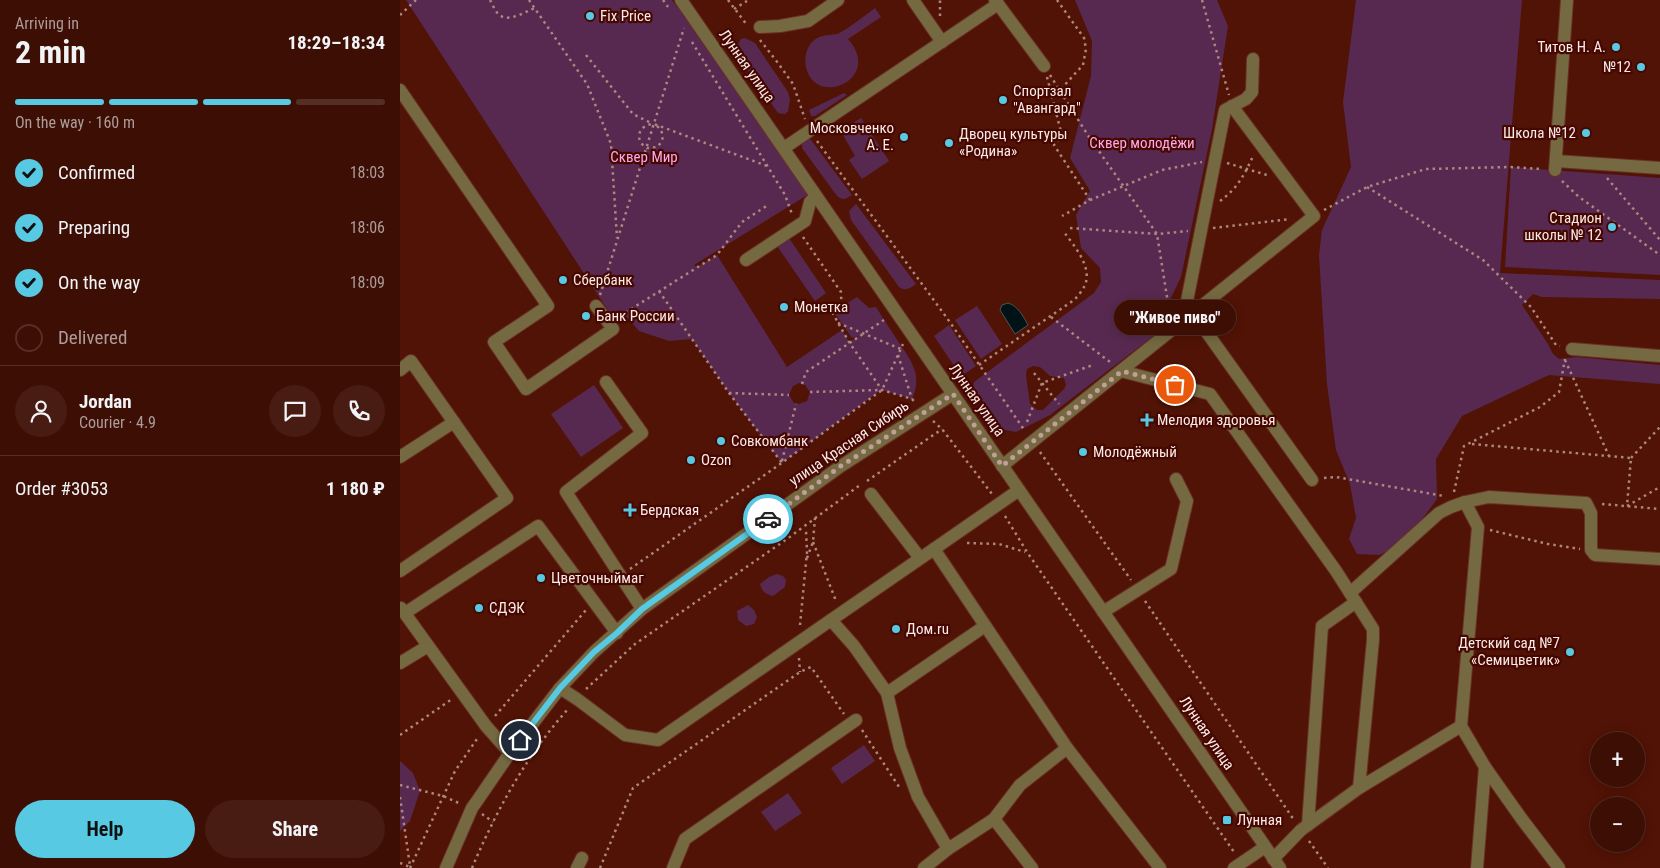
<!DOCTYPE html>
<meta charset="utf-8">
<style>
body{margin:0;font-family:"Roboto Condensed",sans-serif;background:#481c13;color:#f1f3f6;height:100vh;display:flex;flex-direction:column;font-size:19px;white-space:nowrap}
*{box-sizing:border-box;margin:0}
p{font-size:16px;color:#ad9c9a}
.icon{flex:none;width:28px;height:28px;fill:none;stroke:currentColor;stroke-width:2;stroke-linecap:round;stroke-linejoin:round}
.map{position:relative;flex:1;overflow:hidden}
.panel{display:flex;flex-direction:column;background:#3d0e04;width:400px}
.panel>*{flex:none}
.fabs{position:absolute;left:1190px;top:732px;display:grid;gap:10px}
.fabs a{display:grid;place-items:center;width:55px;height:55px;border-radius:50%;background:#3d0e04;box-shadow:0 2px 12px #0003,0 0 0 1px #562e26;font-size:25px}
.pin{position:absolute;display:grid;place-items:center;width:42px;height:42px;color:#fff;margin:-21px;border:2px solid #fff;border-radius:50%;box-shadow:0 1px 5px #0007}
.courier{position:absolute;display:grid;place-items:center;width:50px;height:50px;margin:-25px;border:4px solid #57c9e2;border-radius:50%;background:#fff;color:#222;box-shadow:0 1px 6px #0007}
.bubble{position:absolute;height:35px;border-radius:18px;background:#3d0e04;box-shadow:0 2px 12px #0003,0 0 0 1px #562e26;font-size:16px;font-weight:700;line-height:35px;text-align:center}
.overview em{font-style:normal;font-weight:700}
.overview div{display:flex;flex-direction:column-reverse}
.overview{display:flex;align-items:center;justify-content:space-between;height:85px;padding:0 15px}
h1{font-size:32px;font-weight:700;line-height:38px}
.bar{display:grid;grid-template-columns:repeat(4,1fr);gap:8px 5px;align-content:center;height:60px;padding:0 15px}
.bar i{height:6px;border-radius:4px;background:#562e26}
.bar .on{background:#57c9e2}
.bar p{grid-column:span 4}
.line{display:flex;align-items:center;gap:12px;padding:0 15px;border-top:1px solid #562e26}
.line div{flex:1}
.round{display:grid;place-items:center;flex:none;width:52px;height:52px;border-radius:26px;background:#481c13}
ol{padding:0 15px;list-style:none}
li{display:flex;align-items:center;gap:15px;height:55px}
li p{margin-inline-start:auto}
li .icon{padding:5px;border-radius:50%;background:#57c9e2;color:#111;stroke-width:4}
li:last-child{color:#ad9c9a}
li i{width:28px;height:28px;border:2px solid #562e26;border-radius:50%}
.action{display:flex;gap:10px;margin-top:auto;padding:10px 15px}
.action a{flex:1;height:58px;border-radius:30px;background:#57c9e2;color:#111;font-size:20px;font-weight:700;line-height:58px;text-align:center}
.action a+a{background:#481c13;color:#f1f3f6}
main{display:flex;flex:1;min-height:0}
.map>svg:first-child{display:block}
</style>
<main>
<section class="panel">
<div class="overview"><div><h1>2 min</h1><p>Arriving in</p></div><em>18:29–18:34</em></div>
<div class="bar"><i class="on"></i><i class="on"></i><i class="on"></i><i></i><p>On the way · 160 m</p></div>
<ol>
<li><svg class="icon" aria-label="check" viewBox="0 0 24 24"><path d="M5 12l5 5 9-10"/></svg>Confirmed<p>18:03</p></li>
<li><svg class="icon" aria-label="check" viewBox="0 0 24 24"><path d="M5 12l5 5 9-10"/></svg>Preparing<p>18:06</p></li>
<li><svg class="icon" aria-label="check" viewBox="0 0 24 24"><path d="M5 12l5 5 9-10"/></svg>On the way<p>18:09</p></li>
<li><i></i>Delivered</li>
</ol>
<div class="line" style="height:90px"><a class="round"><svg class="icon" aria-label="person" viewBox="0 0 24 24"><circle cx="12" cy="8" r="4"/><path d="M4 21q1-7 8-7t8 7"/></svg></a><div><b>Jordan</b><p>Courier · 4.9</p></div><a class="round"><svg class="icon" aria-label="chat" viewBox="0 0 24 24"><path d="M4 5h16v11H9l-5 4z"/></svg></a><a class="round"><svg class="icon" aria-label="phone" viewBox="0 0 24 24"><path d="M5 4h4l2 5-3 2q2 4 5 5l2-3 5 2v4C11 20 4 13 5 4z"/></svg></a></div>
<div class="line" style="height:65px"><div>Order #3053</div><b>1 180 ₽</b></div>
<div class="action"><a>Help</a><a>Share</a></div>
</section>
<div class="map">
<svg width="1260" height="868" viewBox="0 0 1260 868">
<rect width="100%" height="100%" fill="#511305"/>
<g fill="#582950" fill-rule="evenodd">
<path d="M6,0H272L302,38L409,194L294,265L297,267L317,255L387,367L442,330L449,342L459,336L452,338L434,312L457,297L469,308L476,307C483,318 490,329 498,341C511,361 523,374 512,399L481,390L382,463L329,393L292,339L269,341L239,331L221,310L211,315ZM399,383L405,385L410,392L407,401L399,404L394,403L389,395L393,386Z"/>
<path d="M675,0H817L828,26L812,129L781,277L752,337L650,415L616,432L600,429L573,387L574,382L694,293L701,282L700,268L681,248L676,215L690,191L670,158L691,76L692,41ZM633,366L640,367L650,376L664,378L666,385L664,389L643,410H637L630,404L626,375L627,369Z"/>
<polygon points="956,0 1122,0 1100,273 1260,280 1260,299 1142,297 1133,294 1122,305 1148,344 1153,354 1159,359 1177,357 1260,365 1260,384 1149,375 1062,416 1036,459 1037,499 1005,543 979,555 957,554 949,539 956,518 950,484 936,450 927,384 919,255 922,230 951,167 943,102"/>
<path d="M475,8L481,17L448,39C484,79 415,109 406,67C404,58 406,49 412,42C420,34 427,36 437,34C444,32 467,14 475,8Z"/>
<polygon points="345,38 355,43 388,92 390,100 388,111 385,114 378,113 339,58 337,46 341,39"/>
<polygon points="444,93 447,95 415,116 411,116 409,110"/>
<polygon points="461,118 489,161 462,179 449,160 455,156 443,135 445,128"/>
<path d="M408,136L452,195C446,199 443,201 437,196L402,148V143Z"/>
<polygon points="1111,167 1260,178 1260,275 1105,267"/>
<path d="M456,204L516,284C510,288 506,292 499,287L451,220L449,211Z"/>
<polygon points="389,238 426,293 415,301 377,246"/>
<polygon points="577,306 602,344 581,359 555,320"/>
<polygon points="549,325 576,366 561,376 534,336"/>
<polygon points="194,385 223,428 181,457 151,414"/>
<path d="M377,574L383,576L386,580L385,587L373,596C366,594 362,592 360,584L369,577Z"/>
<polygon points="348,605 354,610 357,617 354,624 346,626 338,620 337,611"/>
<polygon points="464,745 475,761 442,784 431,768"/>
<polygon points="0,761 13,773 20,791 10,821 0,831"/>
<polygon points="388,793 402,813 375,831 361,812"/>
</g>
<path fill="#021317" stroke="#4d5455" d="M608,303C618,306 623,316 628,325L615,334L600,310L602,305Z"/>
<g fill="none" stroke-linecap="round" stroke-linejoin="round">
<g stroke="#693124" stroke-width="14">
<g id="minor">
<polyline points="281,0 880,868"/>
<polyline points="513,0 542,42"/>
<polyline points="595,0 644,66"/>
<polyline points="360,27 380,26 408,21 438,0"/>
<polyline points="0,90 148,306 94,342 126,389 213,329 196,306"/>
<polyline points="384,148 598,4"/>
<polyline points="1156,161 1260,168"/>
<polyline points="1155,170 1167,0"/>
<polyline points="346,260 405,221 410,202 416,196"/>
<polyline points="793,313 912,480"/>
<polyline points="783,321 825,110 846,99 852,92 853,59"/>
<polyline points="1172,349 1260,356"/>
<polyline points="0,370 11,361 107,498 0,571"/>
<polyline points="721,371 810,394 936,571 973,629 973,640 959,788"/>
<polyline points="206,382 242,433 166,492 242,609"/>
<polyline points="0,457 54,422"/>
<polyline points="602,466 914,216 832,106"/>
<polyline points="619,490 534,549 667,748 760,868"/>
<polyline points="471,494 520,558"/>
<polyline points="534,549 431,620 454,646 487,693 500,748 518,797 548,849 594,819 632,868"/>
<polyline points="950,593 1039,513 1051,507 1065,502 1089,497 1186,503 1191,513 1191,550 1195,555 1260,559"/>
<polyline points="1,608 86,726 110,753"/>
<polyline points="703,612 771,569 787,501 776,479"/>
<polyline points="5,613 138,526 217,633"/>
<polyline points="0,663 28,646"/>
<polyline points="160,688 177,699 225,735 258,740 431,620"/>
<polyline points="487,693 585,626"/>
<polyline points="1061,726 1085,767 1121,818 1159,868"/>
<polyline points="594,819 620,785 667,748"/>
<polyline points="908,825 922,626 956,602"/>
<polyline points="873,859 901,830 959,788 1061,726 1078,527 1065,502"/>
<polyline points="46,868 72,808 77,801 110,753 160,688 194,652 242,609 441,466 553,394"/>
<polyline points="177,868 182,858"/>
<polyline points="273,868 285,839 456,720"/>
<polyline points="524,868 548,849"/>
<polyline points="834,868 865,847"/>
<polyline points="1077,868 1085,767"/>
</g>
</g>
<g stroke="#ad877e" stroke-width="2.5" stroke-dasharray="2.5 4" stroke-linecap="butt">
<path d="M90,0C93,5 96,14 101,16C109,22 127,11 135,8"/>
<polyline points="129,0 187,84 211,144 217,238"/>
<polyline points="263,0 268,7"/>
<polyline points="328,0 347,25"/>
<polyline points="657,0 684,38 686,49 683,65 660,90"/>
<polyline points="802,0 829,95"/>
<polyline points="334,9 347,1"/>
<polyline points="0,15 16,0"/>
<polyline points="540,16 540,0"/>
<polyline points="360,40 378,63 393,84 405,119"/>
<polyline points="292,42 385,195 392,214"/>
<polyline points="186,55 233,114 251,123"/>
<polyline points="650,75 689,137 757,234 770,316"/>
<polyline points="647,77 662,136 654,145 690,200 662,216"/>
<path d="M257,126C264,132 265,140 257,147L247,148C233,140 239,124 254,124L367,166"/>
<polyline points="417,141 547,318 625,431"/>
<polyline points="827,163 867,175"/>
<polyline points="1207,178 1260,240"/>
<polyline points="1162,181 1179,197 1260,255"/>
<polyline points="967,187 1083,260 1131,307 1156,345 1160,346"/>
<polyline points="690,200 762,170 802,162"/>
<path d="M820,201C837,189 845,174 853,156"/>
<polyline points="924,210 967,187 1026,169 1111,167 1142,169"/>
<polyline points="670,228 757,234 788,231"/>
<polyline points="813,228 890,219"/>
<path d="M403,237L441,292C442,301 440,308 432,312L449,342L482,390L512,399L515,402"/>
<polyline points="259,291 329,393 382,463"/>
<polyline points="200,295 284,28"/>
<polyline points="220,316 317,255 342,222 368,205"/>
<polyline points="651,317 710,362"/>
<polyline points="438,323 501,349"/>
<polyline points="498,355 512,399"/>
<polyline points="1165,360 1209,456"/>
<path d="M579,365L674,300C678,296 682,291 684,287C694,268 674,246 664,232"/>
<polyline points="634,373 659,404"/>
<polyline points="402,384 406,372 484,320"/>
<polyline points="410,392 481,390"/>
<polyline points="329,393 389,395"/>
<polyline points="533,421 542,429 592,494"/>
<polyline points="627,422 642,383 693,365"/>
<polyline points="1072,444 1231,458 1227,506"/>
<polyline points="640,452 731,580"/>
<polyline points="1231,458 1260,427"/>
<polyline points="382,461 396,404"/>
<polyline points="924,478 936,477 1044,496"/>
<polyline points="467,481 542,429"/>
<polyline points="1054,492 1064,446 1140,407 1159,392 1165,359"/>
<polyline points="1202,504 1260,509"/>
<polyline points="1227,506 1260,487"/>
<polyline points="605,516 627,552 834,852"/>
<polyline points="1090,530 1148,544 1180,549"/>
<polyline points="413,542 436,601"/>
<polyline points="567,543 599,544 625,552"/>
<polyline points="407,558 413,542 415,518"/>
<polyline points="230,569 376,467 482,390 503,344"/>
<polyline points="745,601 894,820"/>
<polyline points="400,625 407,552 406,530"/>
<polyline points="399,658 400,672"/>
<polyline points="186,689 235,644 387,539 460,485"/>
<polyline points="95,716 186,610"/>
<polyline points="462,730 501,790"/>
<polyline points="0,735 52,699"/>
<polyline points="0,785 43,796 61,804"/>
<polyline points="0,797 10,866"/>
<polyline points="82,814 93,822"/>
<polyline points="909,841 928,868"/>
<polyline points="0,863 12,868"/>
<polyline points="10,868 55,771 79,736"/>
<path d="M72,868C96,811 127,754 169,708"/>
<polyline points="200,868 233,788 400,672 411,667 444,714"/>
</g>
<use href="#minor" stroke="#756941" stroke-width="12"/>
</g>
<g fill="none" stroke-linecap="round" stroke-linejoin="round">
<polyline stroke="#c09f97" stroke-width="5" stroke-dasharray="0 9" points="368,519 441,466 553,394 602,466 722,371 775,385"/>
<polyline stroke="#57c9e2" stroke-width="6" points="120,740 160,688 194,652 217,633 242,609 368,519"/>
</g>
<g fill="#57c9e2" stroke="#450700" stroke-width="2">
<circle cx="190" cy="16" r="5"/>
<circle cx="1216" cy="47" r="5"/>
<circle cx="1241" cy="67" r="5"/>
<circle cx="603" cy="100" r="5"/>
<circle cx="1186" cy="133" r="5"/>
<circle cx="504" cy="137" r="5"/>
<circle cx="549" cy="143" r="5"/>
<circle cx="1212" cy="227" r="5"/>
<circle cx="163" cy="280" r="5"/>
<circle cx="384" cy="307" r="5"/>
<circle cx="186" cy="316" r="5"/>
<path d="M744.5 412.5h5v5h5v5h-5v5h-5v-5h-5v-5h5z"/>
<circle cx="321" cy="441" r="5"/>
<circle cx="683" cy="452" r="5"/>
<circle cx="291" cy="460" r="5"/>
<path d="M227.5 502.5h5v5h5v5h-5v5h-5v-5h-5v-5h5z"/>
<circle cx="141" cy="578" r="5"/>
<circle cx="79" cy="608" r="5"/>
<circle cx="496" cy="629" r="5"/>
<circle cx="1170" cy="652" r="5"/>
<rect x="822" y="815" width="10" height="10" rx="2.5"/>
</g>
<g text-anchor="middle" stroke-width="4.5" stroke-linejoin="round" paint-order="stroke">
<g font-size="15" fill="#fbeae6" stroke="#450700" text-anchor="start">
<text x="200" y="21">Fix Price</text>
<text x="1206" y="52" text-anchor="end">Титов Н. А.</text>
<text x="1231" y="72" text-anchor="end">№12</text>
<text x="613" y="96">Спортзал<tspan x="613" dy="17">"Авангард"</tspan></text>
<text x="494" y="133" text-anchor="end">Московченко<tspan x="494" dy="17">А. Е.</tspan></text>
<text x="1176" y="138" text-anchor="end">Школа №12</text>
<text x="559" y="139">Дворец культуры<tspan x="559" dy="17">«Родина»</tspan></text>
<text x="1202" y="223" text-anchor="end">Стадион<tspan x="1202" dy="17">школы № 12</tspan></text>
<text x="173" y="285">Сбербанк</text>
<text x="394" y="312">Монетка</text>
<text x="196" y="321">Банк России</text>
<text x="757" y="425">Мелодия здоровья</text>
<text x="331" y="446">Совкомбанк</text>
<text x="693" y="457">Молодёжный</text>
<text x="301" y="465">Ozon</text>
<text x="240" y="515">Бердская</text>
<text x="151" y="583">Цветочныймаг</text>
<text x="89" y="613">СДЭК</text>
<text x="506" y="634">Дом.ru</text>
<text x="1160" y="648" text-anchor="end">Детский сад №7<tspan x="1160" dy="17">«Семицветик»</tspan></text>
<text x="837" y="825">Лунная</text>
</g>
<g font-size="15" fill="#fbeae6" stroke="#450700">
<text transform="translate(347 66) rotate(55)" y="5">Лунная улица</text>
<text transform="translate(577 400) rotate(55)" y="5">Лунная улица</text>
<text transform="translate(449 443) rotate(-34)" y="5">улица Красная Сибирь</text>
<text transform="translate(807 733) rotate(56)" y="5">Лунная улица</text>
</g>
<g font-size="15" fill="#fea9ec" stroke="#450700">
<text x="742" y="148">Сквер молодёжи</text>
<text x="244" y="162">Сквер Мир</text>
</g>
</g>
</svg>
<div class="fabs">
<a>+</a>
<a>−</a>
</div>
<div class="pin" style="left:775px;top:385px;background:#ea580c"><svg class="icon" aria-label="bag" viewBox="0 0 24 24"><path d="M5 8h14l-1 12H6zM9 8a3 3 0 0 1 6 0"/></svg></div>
<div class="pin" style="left:120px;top:740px;background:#1f2937"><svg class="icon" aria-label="home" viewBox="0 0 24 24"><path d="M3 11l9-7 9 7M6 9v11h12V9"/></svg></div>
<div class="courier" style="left:368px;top:519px"><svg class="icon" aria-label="car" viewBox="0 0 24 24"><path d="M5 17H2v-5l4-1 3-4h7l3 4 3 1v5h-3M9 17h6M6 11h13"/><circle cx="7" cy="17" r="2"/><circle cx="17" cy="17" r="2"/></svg></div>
<div class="bubble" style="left:714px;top:300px;width:122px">&quot;Живое пиво&quot;</div>
</div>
</main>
